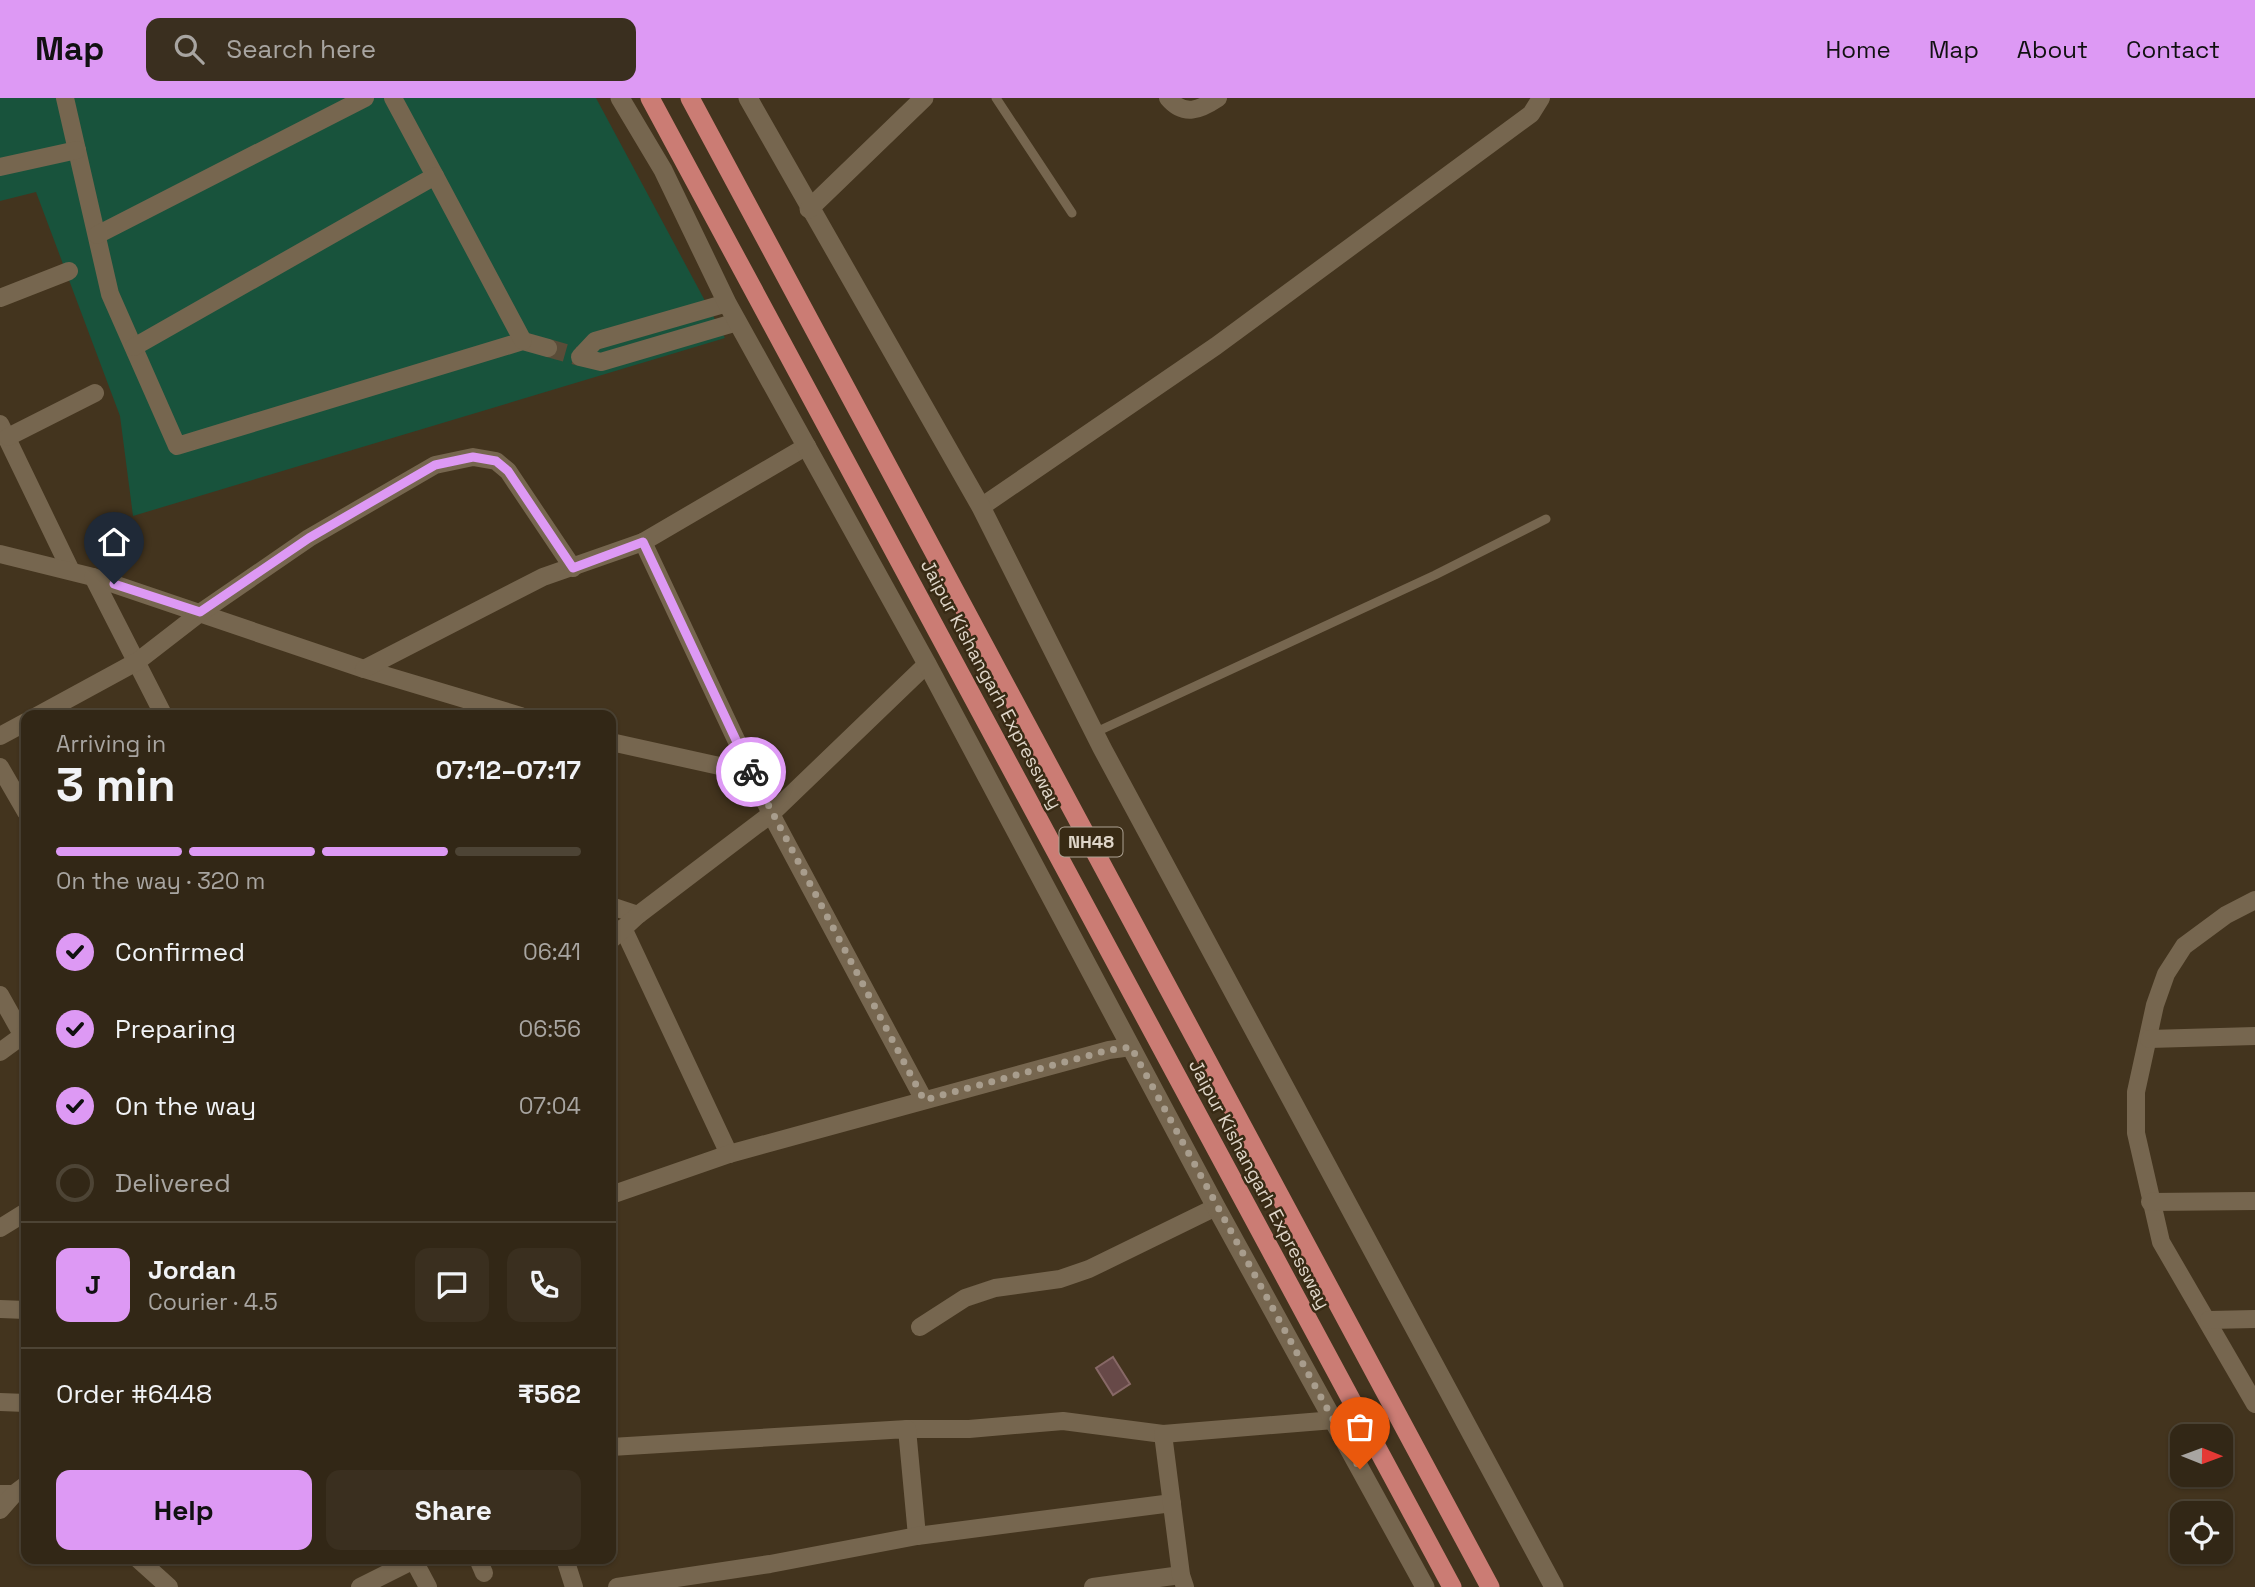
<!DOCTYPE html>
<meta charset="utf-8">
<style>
body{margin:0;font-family:"Space Grotesk",sans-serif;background:#3a2f1f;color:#f1f3f6;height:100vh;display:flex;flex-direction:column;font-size:26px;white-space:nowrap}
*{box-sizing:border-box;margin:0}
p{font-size:23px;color:#a8a5a1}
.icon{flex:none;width:38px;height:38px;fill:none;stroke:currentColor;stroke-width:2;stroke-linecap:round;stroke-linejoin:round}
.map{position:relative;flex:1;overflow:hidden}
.drawer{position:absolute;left:21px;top:612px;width:595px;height:854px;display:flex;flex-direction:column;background:#322716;border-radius:14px;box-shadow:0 2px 5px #0004,0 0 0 2px #4d4435}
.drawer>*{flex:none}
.needle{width:46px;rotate:91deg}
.buttons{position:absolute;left:2170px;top:1326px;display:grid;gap:14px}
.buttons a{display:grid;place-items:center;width:63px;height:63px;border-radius:14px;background:#322716;box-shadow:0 2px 5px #0004,0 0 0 2px #4d4435;font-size:35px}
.pin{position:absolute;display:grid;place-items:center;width:60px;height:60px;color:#fff;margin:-72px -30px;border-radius:50% 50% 50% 0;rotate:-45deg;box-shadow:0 0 7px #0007}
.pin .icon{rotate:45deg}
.courier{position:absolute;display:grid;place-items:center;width:70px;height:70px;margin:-35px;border:5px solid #dd99f4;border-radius:50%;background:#fff;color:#222;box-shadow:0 2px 9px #0007}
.overview em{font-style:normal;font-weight:800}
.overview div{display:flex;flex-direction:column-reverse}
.overview{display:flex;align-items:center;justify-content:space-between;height:119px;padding:0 35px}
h1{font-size:46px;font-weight:800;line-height:52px}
.bar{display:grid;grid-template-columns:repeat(4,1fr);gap:10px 7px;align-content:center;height:84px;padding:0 35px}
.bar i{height:9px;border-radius:5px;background:#4d4435}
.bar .on{background:#dd99f4}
.bar p{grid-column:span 4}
.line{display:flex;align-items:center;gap:18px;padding:0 35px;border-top:2px solid #4d4435}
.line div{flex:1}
.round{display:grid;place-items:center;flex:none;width:74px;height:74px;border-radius:14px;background:#3a2f1f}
ol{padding:0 35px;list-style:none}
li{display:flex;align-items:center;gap:21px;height:77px}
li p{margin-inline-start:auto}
li .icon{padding:7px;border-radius:50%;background:#dd99f4;color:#111;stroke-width:4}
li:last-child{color:#a8a5a1}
li i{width:38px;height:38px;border:4px solid #4d4435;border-radius:50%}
.button{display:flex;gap:14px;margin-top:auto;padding:14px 35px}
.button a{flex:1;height:80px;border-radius:14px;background:#dd99f4;color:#111;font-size:28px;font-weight:800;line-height:80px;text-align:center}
.button a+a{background:#3a2f1f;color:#f1f3f6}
header{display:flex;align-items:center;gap:42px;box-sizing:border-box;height:98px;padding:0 35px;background:#dd99f4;color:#111}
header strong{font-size:33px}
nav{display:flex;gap:38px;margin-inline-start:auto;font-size:24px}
.search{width:490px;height:63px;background:#3a2f1f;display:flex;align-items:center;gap:18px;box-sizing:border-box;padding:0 24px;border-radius:14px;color:#a8a5a1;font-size:26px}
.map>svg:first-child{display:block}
</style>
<header>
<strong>Map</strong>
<div class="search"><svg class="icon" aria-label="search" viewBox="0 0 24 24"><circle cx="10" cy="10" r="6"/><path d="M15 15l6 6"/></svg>Search here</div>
<nav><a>Home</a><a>Map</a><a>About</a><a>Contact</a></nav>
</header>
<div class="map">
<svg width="2255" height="1489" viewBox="0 0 2255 1489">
<rect width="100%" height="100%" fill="#43341e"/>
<polygon fill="#18533c" points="0,0 596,0 725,240 133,418 120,318 36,94 0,103"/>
<polygon fill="#674948" stroke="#876866" stroke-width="2" points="1113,1259 1130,1286 1113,1297 1096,1270"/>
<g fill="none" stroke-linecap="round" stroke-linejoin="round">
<polyline stroke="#5a4c38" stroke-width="18" stroke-dasharray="18 9" stroke-linecap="butt" points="548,250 580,259"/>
<g stroke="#76664f" stroke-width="9">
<polyline points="996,0 1072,115"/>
<polyline points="1094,635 1435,477 1546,421"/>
</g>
<g stroke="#76664f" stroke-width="18">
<polyline points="65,0 110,196 177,348 523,243 548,250"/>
<polyline points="393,0 435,78"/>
<path d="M1168,0C1184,19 1200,12 1218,0"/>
<polyline points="0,69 77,52"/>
<polyline points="97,137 365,0"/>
<polyline points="0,200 69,173"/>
<polyline points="727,205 595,243 580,259 601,264 737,224"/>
<polyline points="134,249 435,78 523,243"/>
<polyline points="0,326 71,473"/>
<polyline points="8,339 95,295"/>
<polyline points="981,409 1216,248 1531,16 1541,0"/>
<polyline points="643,444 771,716 924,1002"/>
<polyline points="0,456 93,479 364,571 521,618"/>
<polyline points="93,479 164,618"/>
<polyline points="364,571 543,479 643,444 807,348"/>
<polyline points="37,618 138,563 200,515 309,440 435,367 473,359 496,363 508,373 573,470"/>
<polyline points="0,638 26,624"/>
<polyline points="611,644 751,675"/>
<polyline points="0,669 26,714"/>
<polyline points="2255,802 2226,817 2184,848 2166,876 2155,907 2136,994 2136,1035 2161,1144 2255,1306"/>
<polyline points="611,808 638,817"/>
<polyline points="623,830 729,1056"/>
<polyline points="611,842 638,817 771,716 927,566"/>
<polyline points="0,897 23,938"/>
<polyline points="2149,941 2255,938"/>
<polyline points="0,954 26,935"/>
<polyline points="611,1097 729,1056 1109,952 1131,949"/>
<polyline points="2150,1104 2255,1103"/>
<polyline points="0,1130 26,1114"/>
<polyline points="0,1211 26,1212"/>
<polyline points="2209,1222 2255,1221"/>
<polyline points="920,1229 965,1200 995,1190 1060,1181 1089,1171 1216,1109"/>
<polyline points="0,1304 26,1305"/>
<polyline points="907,1331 969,1331 1063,1323 1163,1336"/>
<polyline points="611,1349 907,1331 917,1438"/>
<polyline points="0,1396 14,1396 26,1387"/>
<polyline points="0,1412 14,1396"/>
<polyline points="138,1461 169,1489"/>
<polyline points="413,1461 428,1489"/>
<polyline points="478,1461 484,1475"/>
<polyline points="565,1461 574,1489"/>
<polyline points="360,1489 414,1462"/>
<polyline points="617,1489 770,1466 917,1438 1172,1405"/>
<polyline points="1093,1489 1181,1477"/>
<polyline points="1185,1489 1181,1477 1163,1336 1334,1322"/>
</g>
<g stroke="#76664f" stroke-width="19">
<polyline points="620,0 663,72 727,205 927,566 1216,1109 1425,1489"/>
<polyline points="748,0 981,409 1102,650 1554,1489"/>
<polyline points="809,111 924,0"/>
</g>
<g stroke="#cb7c74" stroke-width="19">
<polyline points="650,0 1452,1489"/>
<polyline points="690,0 1490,1489"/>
</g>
</g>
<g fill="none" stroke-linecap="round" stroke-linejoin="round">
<polyline stroke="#a89d8d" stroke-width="7" stroke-dasharray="0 12.6" points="751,674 924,1002 1109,952 1131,949 1360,1371"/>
<polyline stroke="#dd99f4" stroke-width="9" points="114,486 200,514 309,440 435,367 473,359 496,363 508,373 573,470 643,444 751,674"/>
</g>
<g text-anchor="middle" stroke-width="5" stroke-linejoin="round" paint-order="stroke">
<rect fill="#382a14" stroke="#ada293" stroke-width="2" x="1059.5" y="729.5" width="63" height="29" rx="5"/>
<g font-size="18" font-weight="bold" fill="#dfd6c9">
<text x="1091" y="750">NH48</text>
</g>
<g font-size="19" fill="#dfd6c9" stroke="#382a14">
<text transform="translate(992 586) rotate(62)" y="7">Jaipur Kishangarh Expressway</text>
<text transform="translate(1260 1086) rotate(62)" y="7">Jaipur Kishangarh Expressway</text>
</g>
</g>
</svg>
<div class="buttons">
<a><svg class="needle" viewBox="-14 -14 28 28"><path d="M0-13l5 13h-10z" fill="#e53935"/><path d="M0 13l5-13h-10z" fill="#a8a5a1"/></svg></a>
<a><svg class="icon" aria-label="locate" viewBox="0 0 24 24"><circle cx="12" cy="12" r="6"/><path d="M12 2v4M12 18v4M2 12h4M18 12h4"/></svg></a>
</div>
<div class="pin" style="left:1360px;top:1371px;background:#ea580c"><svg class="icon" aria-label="bag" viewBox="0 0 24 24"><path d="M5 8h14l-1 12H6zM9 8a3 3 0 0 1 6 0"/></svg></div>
<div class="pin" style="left:114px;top:486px;background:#1f2937"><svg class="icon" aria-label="home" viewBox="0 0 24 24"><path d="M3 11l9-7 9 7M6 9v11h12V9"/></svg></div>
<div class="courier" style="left:751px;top:674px"><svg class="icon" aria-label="bike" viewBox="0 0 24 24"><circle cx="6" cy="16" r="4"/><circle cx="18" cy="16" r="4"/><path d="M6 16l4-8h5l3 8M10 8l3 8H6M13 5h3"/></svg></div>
<section class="drawer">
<div class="overview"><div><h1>3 min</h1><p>Arriving in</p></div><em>07:12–07:17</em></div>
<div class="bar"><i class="on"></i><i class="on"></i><i class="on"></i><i></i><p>On the way · 320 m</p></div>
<ol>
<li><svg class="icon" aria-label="check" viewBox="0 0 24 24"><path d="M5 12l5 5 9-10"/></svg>Confirmed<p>06:41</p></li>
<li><svg class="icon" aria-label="check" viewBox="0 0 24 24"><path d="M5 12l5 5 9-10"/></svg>Preparing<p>06:56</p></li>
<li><svg class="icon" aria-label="check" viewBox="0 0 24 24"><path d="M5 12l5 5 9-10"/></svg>On the way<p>07:04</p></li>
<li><i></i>Delivered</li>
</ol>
<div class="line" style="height:126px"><b class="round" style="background:#dd99f4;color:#111">J</b><div><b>Jordan</b><p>Courier · 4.5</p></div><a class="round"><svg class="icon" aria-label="chat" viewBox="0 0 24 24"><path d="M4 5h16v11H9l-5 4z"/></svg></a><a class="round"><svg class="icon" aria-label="phone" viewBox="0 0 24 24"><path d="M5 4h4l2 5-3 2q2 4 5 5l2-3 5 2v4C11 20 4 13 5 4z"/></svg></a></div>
<div class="line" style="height:91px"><div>Order #6448</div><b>₹562</b></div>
<div class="button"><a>Help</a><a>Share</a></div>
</section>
</div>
